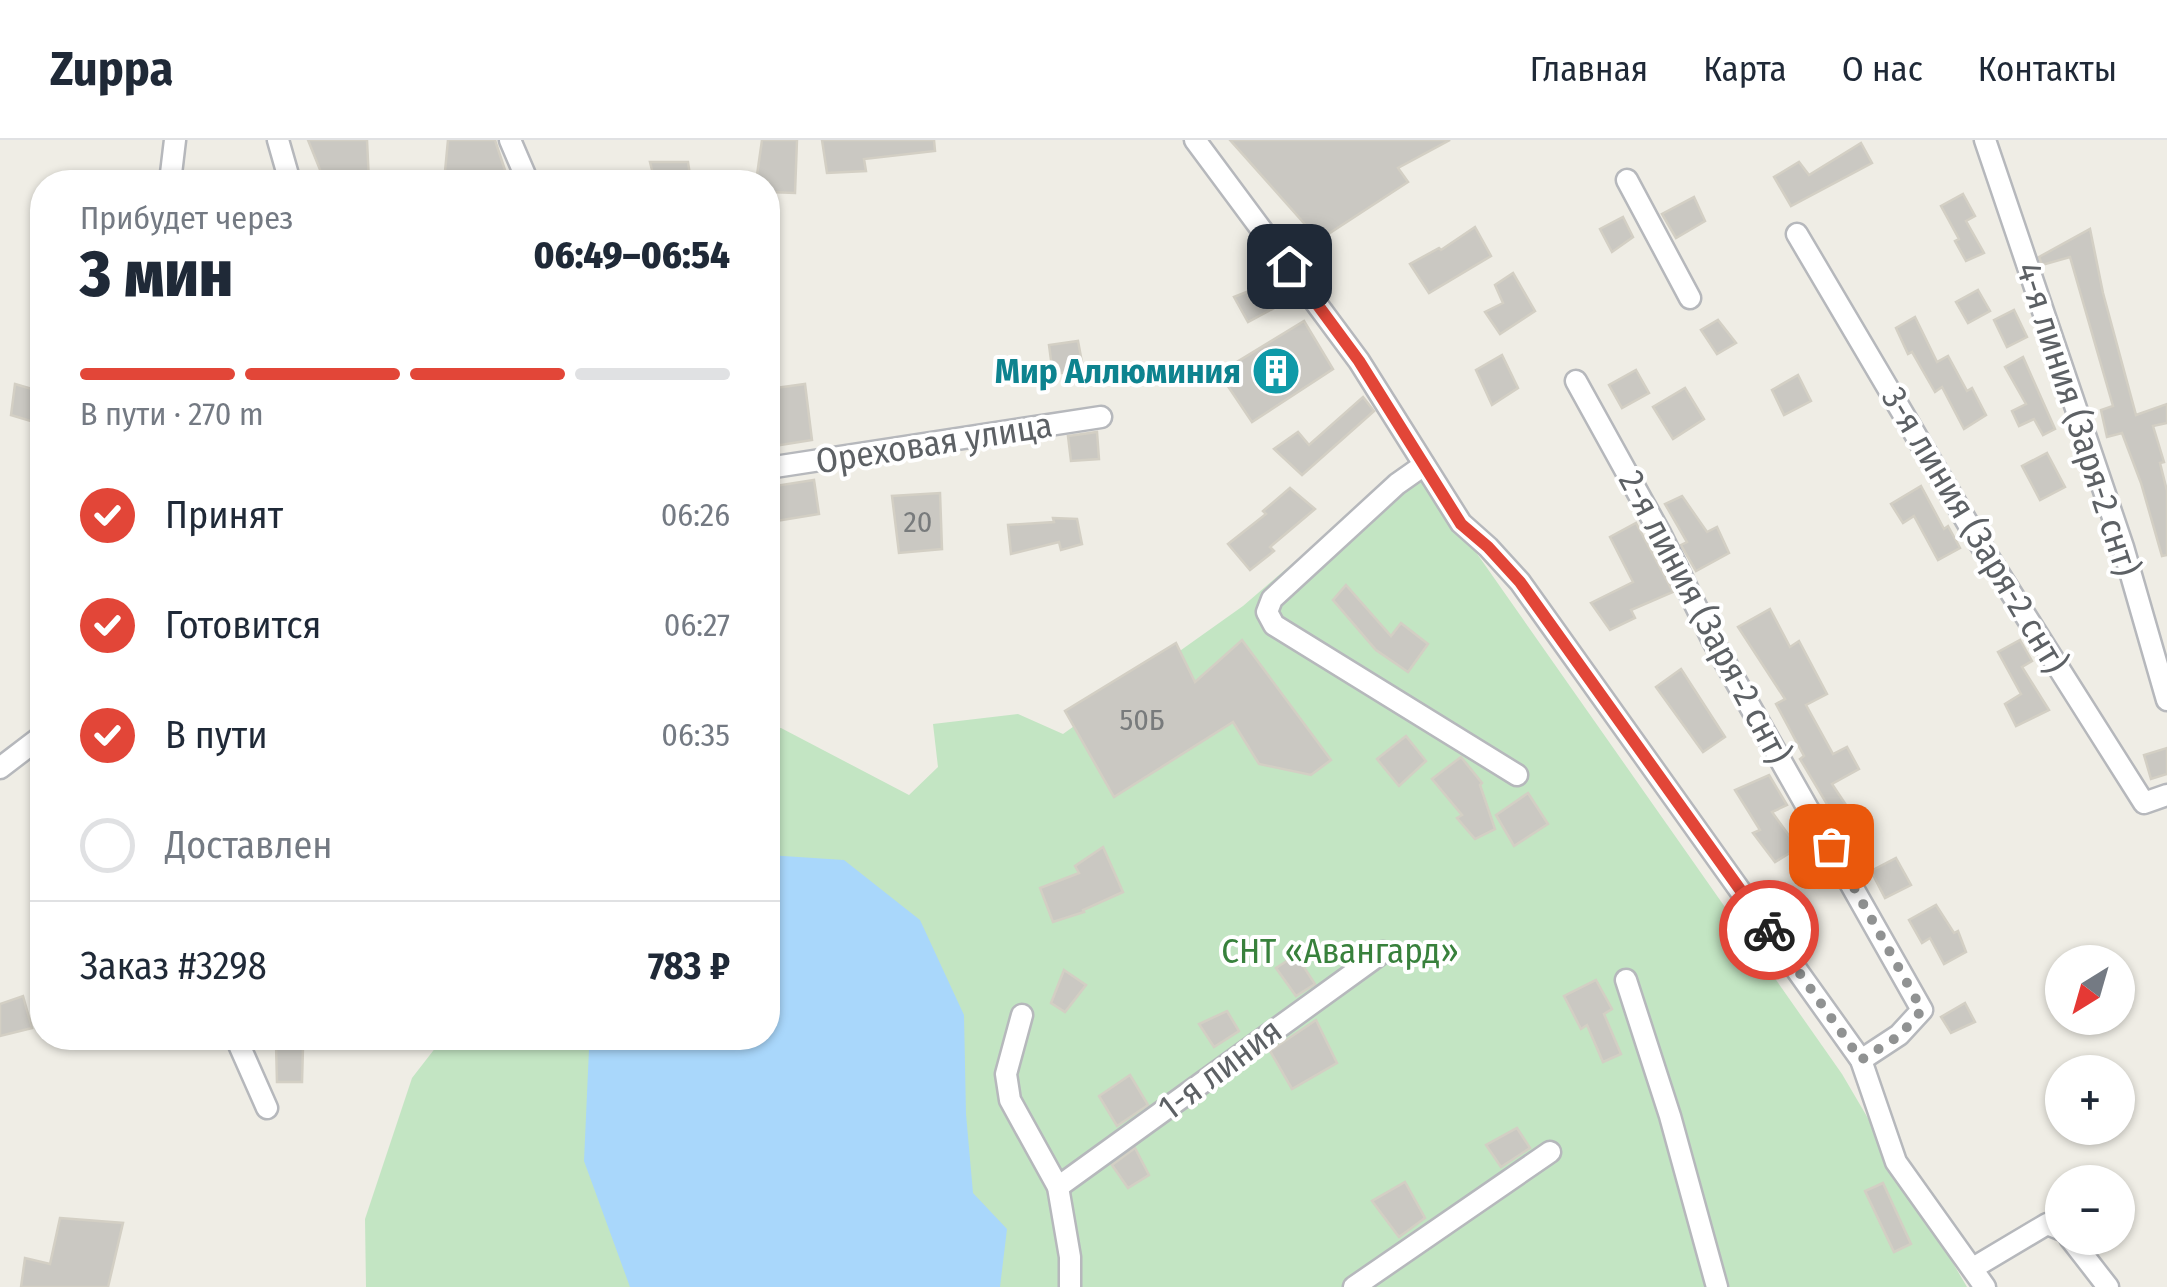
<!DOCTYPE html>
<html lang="ru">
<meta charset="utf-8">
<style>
body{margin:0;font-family:"Fira Sans Condensed",sans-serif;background:#f6f6f7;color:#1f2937;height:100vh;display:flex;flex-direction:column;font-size:38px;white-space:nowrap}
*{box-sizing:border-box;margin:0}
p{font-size:32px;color:#747a83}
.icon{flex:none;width:55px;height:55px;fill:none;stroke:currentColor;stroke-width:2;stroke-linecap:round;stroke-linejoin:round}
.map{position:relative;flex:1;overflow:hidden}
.panel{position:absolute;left:30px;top:30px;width:750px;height:880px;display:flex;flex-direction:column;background:#fff;border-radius:40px;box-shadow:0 2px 8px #0004}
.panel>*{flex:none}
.needle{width:65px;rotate:217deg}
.tools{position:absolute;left:2045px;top:805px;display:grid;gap:20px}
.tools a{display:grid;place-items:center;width:90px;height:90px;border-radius:50%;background:#fff;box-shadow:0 2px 8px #0004;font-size:50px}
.pin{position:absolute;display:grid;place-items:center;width:85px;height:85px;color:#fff;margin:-42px;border-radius:20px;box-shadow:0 5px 15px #0006}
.courier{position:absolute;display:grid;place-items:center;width:100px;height:100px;margin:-50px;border:8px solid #e24638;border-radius:50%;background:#fff;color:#222;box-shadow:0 2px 12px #0007}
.head em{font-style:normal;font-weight:800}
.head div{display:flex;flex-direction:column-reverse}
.head{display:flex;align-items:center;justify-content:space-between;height:170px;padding:0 50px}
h1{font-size:65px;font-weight:800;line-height:75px}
.bar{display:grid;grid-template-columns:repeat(4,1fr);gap:15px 10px;align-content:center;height:120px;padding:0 50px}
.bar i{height:12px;border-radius:8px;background:#e0e1e3}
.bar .on{background:#e24638}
.bar p{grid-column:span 4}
.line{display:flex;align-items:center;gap:25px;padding:0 50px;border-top:2px solid #e0e1e3}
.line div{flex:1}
ol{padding:0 50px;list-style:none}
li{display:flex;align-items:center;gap:30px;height:110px}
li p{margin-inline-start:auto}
li .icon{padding:10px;border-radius:50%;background:#e24638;color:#fff;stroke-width:4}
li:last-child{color:#747a83}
li i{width:55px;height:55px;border:5px solid #e0e1e3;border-radius:50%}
header{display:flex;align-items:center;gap:60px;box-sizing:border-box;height:140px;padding:0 50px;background:#fff;border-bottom:2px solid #e0e1e3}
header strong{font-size:48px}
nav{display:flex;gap:55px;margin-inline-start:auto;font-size:35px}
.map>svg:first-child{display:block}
</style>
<header>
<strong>Zuppa</strong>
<nav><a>Главная</a><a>Карта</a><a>О нас</a><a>Контакты</a></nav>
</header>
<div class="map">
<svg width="2167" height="1147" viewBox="0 0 2167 1147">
<rect width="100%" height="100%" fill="#efede5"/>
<polygon fill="#c3e5c3" points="1412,321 1842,934 1967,1147 366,1147 365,1079 412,938 443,898 768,898 768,588 781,588 909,655 938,627 933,584 1018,574 1063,594 1243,466"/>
<polygon fill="#a9d7fb" points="768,715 844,720 920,780 964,875 966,974 973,1053 1007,1089 1000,1147 630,1147 584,1021 589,909 597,898 768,898"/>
<g fill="#cac8c2" stroke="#d3cfc4" stroke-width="2.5">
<polygon points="308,0 367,0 369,42 325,42"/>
<polygon points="448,0 495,0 509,42 444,42"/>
<polygon points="762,0 797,0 795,53 768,52 768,42 756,42"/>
<polygon points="822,0 934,0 935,11 864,19 866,31 827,33"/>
<polygon points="1230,0 1450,0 1398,28 1408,42 1319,100"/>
<polygon points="1861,3 1872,23 1791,66 1774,37 1799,22 1809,35"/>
<polygon points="650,22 688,22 691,42 655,42"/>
<polygon points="1963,54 1975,76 1966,81 1984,113 1966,121 1955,101 1959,99 1941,66"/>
<polygon points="1694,57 1705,81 1676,98 1662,74"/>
<polygon points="1623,77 1633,97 1612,112 1600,89"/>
<polygon points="1475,87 1491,116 1429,153 1410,124 1439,108 1441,110"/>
<polygon points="2090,89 2103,153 2136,275 2167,264 2167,283 2153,286 2164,322 2160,323 2167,351 2167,415 2162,416 2141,343 2122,293 2107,297 2101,270 2113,266 2070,117 2042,125 2039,117"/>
<polygon points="1513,133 1535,171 1500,194 1485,172 1503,163 1495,145"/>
<polygon points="1264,145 1276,167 1248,182 1234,157"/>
<polygon points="1978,150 1990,171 1968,183 1956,162"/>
<polygon points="2014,170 2027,197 2007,207 1994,180"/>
<polygon points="1915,177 1937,222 1948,216 1967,251 1972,248 1986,275 1964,289 1942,247 1935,252 1912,212 1908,214 1896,188"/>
<polygon points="1718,180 1736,203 1717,214 1701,190"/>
<polygon points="1304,181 1333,229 1252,282 1219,233"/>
<polygon points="1078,201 1083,228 1053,235 1049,205"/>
<polygon points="1502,215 1518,248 1492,265 1476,230"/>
<polygon points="2023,217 2055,289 2043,295 2034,279 2019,286 2012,271 2026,264 2005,227"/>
<polygon points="1636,230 1649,253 1622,268 1609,245"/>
<polygon points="1798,235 1811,261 1784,275 1772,250"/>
<polygon points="15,244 42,252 37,283 11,275"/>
<polygon points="805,244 812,300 774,306 768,249"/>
<polygon points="1685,248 1704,279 1673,299 1653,267"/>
<polygon points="1363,257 1374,271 1302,335 1274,309 1298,292 1309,305"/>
<polygon points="1097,292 1099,319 1071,321 1068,296"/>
<polygon points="2047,313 2065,347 2040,360 2022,326"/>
<polygon points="814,340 819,374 776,381 775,346"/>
<polygon points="1921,346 1944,389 1948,386 1960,408 1938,420 1914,376 1903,383 1891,364"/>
<polygon points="1290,348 1315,369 1270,407 1274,411 1250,430 1228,404 1266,374 1263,371"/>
<polygon points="940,353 942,409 899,413 892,356"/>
<polygon points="1682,356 1707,392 1717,387 1729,413 1696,431 1681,405 1687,402 1665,364"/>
<polygon points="1053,378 1077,379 1082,404 1061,410 1059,402 1011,414 1008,385 1054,382"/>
<polygon points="1636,383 1673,452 1631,470 1635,478 1610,490 1591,463 1633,442 1610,397"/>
<polygon points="1346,445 1391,496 1401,483 1428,504 1408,532 1376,510 1333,460"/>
<polygon points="1770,469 1790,507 1799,501 1827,554 1806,565 1833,614 1847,607 1859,629 1832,644 1854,677 1840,686 1800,619 1804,616 1776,564 1785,559 1738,487"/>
<polygon points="1242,500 1331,620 1311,635 1259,624 1233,582 1114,657 1065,571 1176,503 1195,542"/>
<polygon points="2020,500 2032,521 2022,527 2049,570 2016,586 2005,564 2021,554 1998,512"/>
<polygon points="1681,529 1725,597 1703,612 1656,547"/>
<polygon points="1406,596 1426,621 1399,646 1377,619"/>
<polygon points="2167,608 2167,634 2151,639 2144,615"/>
<polygon points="1461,617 1482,643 1480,645 1495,689 1475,699 1457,678 1462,675 1432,639"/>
<polygon points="1769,635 1787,665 1772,672 1798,708 1775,722 1753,693 1760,690 1735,650"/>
<polygon points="1528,653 1548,684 1514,706 1496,675"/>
<polygon points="1103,707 1123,752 1083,770 1084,772 1053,782 1040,748 1079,733 1075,726"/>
<polygon points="1896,718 1911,745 1885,758 1871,731"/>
<polygon points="1936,765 1954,793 1958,791 1966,812 1944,824 1930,798 1922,803 1909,780"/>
<polygon points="1296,815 1315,844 1296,856 1276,828"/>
<polygon points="1064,830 1086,845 1065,872 1051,863"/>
<polygon points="1596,840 1612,869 1604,874 1621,914 1603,922 1587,885 1581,889 1564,856"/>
<polygon points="23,856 32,888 0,896 0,864"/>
<polygon points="1965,863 1975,882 1951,893 1941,877"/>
<polygon points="1227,871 1239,891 1214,907 1199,884"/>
<polygon points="1316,880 1337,923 1292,949 1270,911"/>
<polygon points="276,904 303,907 302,942 277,942"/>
<polygon points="1130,935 1148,965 1117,986 1099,956"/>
<polygon points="1517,988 1530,1008 1501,1027 1486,1005"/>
<polygon points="1135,1008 1149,1035 1128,1048 1112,1025"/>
<polygon points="1405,1042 1425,1078 1399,1097 1372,1061"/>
<polygon points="1883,1043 1911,1104 1894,1112 1865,1051"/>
<polygon points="60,1078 123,1083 108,1147 21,1147 25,1118 50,1124"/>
</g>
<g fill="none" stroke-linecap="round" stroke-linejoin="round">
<g stroke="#b6b8bc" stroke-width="25">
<g id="minor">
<polyline points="278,0 290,42"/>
<polyline points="510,0 528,42"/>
<polyline points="1195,0 1359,221 1461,383 1488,407 1520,442 1861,920 1896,1022 1985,1147"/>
<polyline points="1985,0 2123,407 2167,560"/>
<polyline points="1627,40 1690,158"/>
<polyline points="170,42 175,0"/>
<polyline points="1797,94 1977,399 2144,663 2167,655"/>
<polyline points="1576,241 1660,393 1713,501 1922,870 1899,895 1861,920"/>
<polyline points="1424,325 1397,344 1272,459 1267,472 1274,485 1517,635"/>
<polyline points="768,328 1101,277"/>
<polyline points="0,628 42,596"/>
<polyline points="1626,840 1670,976 1717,1147"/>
<polyline points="1022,875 1006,934 1010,960 1058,1047 1070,1117 1070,1147"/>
<polyline points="236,898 267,968"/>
<polyline points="1058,1047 1383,812"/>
<polyline points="2070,1098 2108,1147"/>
<polyline points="1973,1128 2047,1084 2062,1090"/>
<polyline points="1354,1147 1550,1012"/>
</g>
</g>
<use href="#minor" stroke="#fff" stroke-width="20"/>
</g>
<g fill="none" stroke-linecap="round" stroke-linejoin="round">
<polyline stroke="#909292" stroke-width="10" stroke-dasharray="0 18" points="1769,790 1861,920 1899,896 1922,870 1831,706"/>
<polyline stroke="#e24638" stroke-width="12" points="1289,126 1359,221 1461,384 1488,407 1520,442 1769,790"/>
</g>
<defs>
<g id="building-disc" transform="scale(2.5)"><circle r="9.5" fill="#0f9aa8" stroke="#fff"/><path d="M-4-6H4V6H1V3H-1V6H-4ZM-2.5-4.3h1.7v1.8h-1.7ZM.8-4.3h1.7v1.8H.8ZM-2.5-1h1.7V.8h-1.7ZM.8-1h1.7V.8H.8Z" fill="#fff"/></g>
</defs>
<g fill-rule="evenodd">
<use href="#building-disc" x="1276" y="231"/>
</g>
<g text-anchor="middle" stroke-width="8" stroke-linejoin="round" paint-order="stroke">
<g font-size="30" fill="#787b7c">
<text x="918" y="392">20</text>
<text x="1142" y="590">50Б</text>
</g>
<g font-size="35" font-weight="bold" fill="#0d838f" stroke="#fff" text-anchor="end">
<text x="1241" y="243">Мир Аллюминия</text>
</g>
<g font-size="35" fill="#5d6165" stroke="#fff">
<text transform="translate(2078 279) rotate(72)" y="12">4-я линия (Заря-2 снт)</text>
<text transform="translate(934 303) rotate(-9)" y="12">Ореховая улица</text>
<text transform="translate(1975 390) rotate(59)" y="12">3-я линия (Заря-2 снт)</text>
<text transform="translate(1705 477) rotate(62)" y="12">2-я линия (Заря-2 снт)</text>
<text transform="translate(1220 929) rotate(-37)" y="12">1-я линия</text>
</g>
<g font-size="35" fill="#38813c" stroke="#fff">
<text x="1340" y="823">СНТ «Авангард»</text>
</g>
</g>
</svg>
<div class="tools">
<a><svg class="needle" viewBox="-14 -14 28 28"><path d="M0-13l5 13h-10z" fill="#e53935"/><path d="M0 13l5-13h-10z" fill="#747a83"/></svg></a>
<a>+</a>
<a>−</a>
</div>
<div class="pin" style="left:1831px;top:706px;background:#ea580c"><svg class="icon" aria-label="bag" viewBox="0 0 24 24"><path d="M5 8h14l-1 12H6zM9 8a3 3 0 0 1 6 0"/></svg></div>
<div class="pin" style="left:1289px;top:126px;background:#1f2937"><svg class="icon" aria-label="home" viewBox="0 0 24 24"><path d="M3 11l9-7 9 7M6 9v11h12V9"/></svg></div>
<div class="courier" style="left:1769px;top:790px"><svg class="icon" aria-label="bike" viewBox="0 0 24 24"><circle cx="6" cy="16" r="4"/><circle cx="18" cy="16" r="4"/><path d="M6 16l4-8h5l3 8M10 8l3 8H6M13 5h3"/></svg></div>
<section class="panel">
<div class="head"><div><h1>3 мин</h1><p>Прибудет через</p></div><em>06:49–06:54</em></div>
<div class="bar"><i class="on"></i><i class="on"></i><i class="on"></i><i></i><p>В пути · 270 m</p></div>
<ol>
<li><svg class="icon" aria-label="check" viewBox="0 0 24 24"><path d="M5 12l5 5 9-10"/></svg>Принят<p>06:26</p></li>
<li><svg class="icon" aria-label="check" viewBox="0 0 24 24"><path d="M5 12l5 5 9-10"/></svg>Готовится<p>06:27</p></li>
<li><svg class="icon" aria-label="check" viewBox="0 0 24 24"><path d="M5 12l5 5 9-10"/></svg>В пути<p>06:35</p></li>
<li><i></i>Доставлен</li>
</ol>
<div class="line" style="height:130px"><div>Заказ #3298</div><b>783 ₽</b></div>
</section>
</div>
